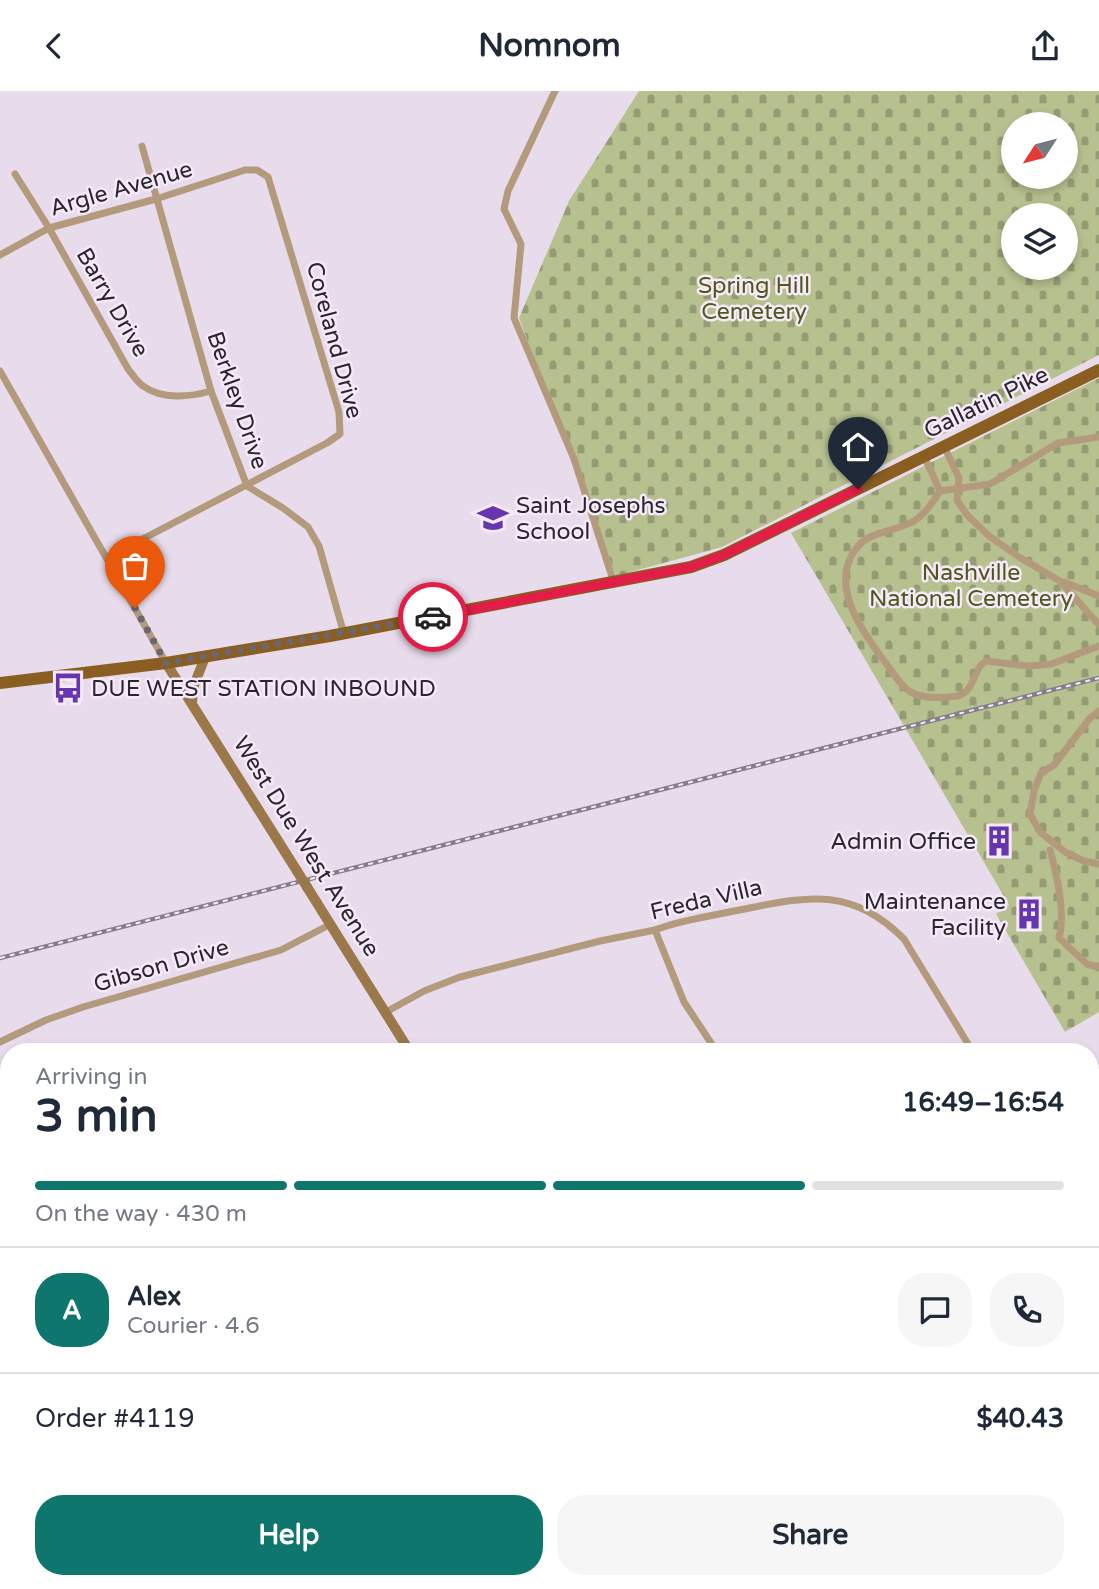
<!DOCTYPE html>
<meta charset="utf-8">
<style>
body{margin:0;font-family:"Varela Round",sans-serif;background:#f6f6f7;color:#1f2937;height:100vh;display:flex;flex-direction:column;font-size:26px;white-space:nowrap}
*{box-sizing:border-box;margin:0}
p{font-size:23px;color:#747a83}
.icon{flex:none;width:38px;height:38px;fill:none;stroke:currentColor;stroke-width:2;stroke-linecap:round;stroke-linejoin:round}
.map{position:relative;flex:1;overflow:hidden}
.sheet{position:absolute;left:0px;top:952px;width:1099px;height:546px;display:flex;flex-direction:column;background:#fff;border-radius:28px 28px 0 0;box-shadow:0 4px 10px #0003}
.sheet>*{flex:none}
.needle{width:46px;rotate:234deg}
.buttons{position:absolute;left:1001px;top:21px;display:grid;gap:14px}
.buttons a{display:grid;place-items:center;width:77px;height:77px;border-radius:50%;background:#fff;box-shadow:0 4px 10px #0003;font-size:35px}
.pin{position:absolute;display:grid;place-items:center;width:60px;height:60px;color:#fff;margin:-72px -30px;border-radius:50% 50% 50% 0;rotate:-45deg;box-shadow:0 0 7px #0007}
.pin .icon{rotate:45deg}
.courier{position:absolute;display:grid;place-items:center;width:70px;height:70px;margin:-35px;border:5px solid #e11d48;border-radius:50%;background:#fff;color:#222;box-shadow:0 2px 9px #0007}
.summary em{font-style:normal;font-weight:700}
.summary div{display:flex;flex-direction:column-reverse}
.summary{display:flex;align-items:center;justify-content:space-between;height:119px;padding:0 35px}
h1{font-size:46px;font-weight:700;line-height:52px}
.bar{display:grid;grid-template-columns:repeat(4,1fr);gap:10px 7px;align-content:center;height:84px;padding:0 35px}
.bar i{height:9px;border-radius:5px;background:#e0e1e3}
.bar .active{background:#0f766e}
.bar p{grid-column:span 4}
.line{display:flex;align-items:center;gap:18px;padding:0 35px;border-top:2px solid #e0e1e3}
.line div{flex:1}
.round{display:grid;place-items:center;flex:none;width:74px;height:74px;border-radius:28px;background:#f6f6f7}
.cta{display:flex;gap:14px;margin-top:auto;padding:14px 35px}
.cta a{flex:1;height:80px;border-radius:28px;background:#0f766e;color:#fff;font-size:28px;font-weight:700;line-height:80px;text-align:center}
.cta a+a{background:#f6f6f7;color:#1f2937}
header{display:flex;justify-content:space-between;align-items:center;height:91px;padding:0 35px;background:#fff;font-size:32px;font-weight:700}
.map>svg:first-child{display:block}
</style>
<header><svg class="icon" aria-label="back" viewBox="0 0 24 24"><path d="M15 5l-7 7 7 7"/></svg>Nomnom<svg class="icon" aria-label="share" viewBox="0 0 24 24"><path d="M12 15V3M7 8l5-5 5 5M5 13v7h14v-7"/></svg></header>
<div class="map">
<svg width="1099" height="1498" viewBox="0 0 1099 1498">
<defs>
<pattern id="cemetery-stones" width="16" height="16" patternUnits="userSpaceOnUse" patternTransform="scale(1.75)"><rect width="16" height="16" fill="#b7c08f"/><path d="M2 7V4a2 2 0 0 1 4 0v3zM10 15v-3a2 2 0 0 1 4 0v3z" fill="#959c75"/></pattern>
</defs>
<rect width="100%" height="100%" fill="#e8dcec"/>
<g fill="url(#cemetery-stones)" fill-rule="evenodd">
<path d="M639,0H1099V264L722,456L616,485L519,227L569,110ZM1013,33H1066V86H1013ZM1013,124H1066V177H1013Z"/>
<polygon points="1099,287 1099,921 1065,941 996,823 1009,814 791,442"/>
</g>
<g fill="none" stroke-linecap="round" stroke-linejoin="round">
<g stroke="#b39a7d" stroke-width="7">
<polyline points="555,0 508,100 504,118 521,153 514,227 574,368 614,492"/>
<polyline points="142,55 211,300 247,395 283,417 308,436 319,455 344,543"/>
<path d="M15,83L49,137L128,278C133,284 137,291 143,295C162,309 190,306 211,300"/>
<polyline points="0,164 49,137 156,108 245,79 257,79 268,86 339,321 340,343 327,352 108,466"/>
<polyline points="0,280 166,572"/>
<path d="M1099,346L1058,352L990,393L940,400C933,411 924,425 912,431C892,442 869,439 855,459C829,495 863,542 885,571C892,580 899,593 909,600C921,608 943,607 957,605C976,601 971,579 986,570L1028,575L1051,573L1099,555"/>
<polyline points="944,355 959,387 957,409 967,424 989,445 1019,466 1060,490 1099,534"/>
<polyline points="924,365 940,400"/>
<polyline points="1064,491 1099,505"/>
<polyline points="1099,620 1090,627 1054,674 1041,682 1034,700 1030,723 1040,741 1065,761 1084,770 1099,773"/>
<path d="M1050,759C1057,784 1066,821 1059,847L1087,873L1099,876"/>
<polyline points="655,839 684,911 717,961"/>
<path d="M386,921L424,900L460,886L600,850L655,839C680,829 707,826 734,820C802,807 849,792 904,848L973,961"/>
<polyline points="0,951 46,929 83,916 281,859 331,833"/>
<polyline points="1090,1002 1099,999"/>
<polyline points="1090,1174 1099,1169"/>
<polyline points="0,1335 9,1355"/>
<polyline points="1090,1401 1099,1413"/>
<polyline points="0,1477 9,1432"/>
<polyline points="276,1489 300,1498"/>
<polyline points="232,1498 235,1489"/>
<polyline points="654,1498 671,1489"/>
<polyline points="830,1498 846,1489"/>
</g>
<g stroke="#9b784a" stroke-width="10">
<polyline points="166,572 297,780"/>
<polyline points="192,612 193,597 205,566"/>
<polyline points="307,796 410,961"/>
<polyline points="712,1489 717,1498"/>
</g>
<polyline stroke="#895e20" stroke-width="12" points="0,592 166,572 330,545 691,476 724,464 1099,279"/>
<g stroke="#857e88" stroke-width="4.5">
<polyline id="rail" points="0,867 1099,587"/>
</g>
<use href="#rail" stroke="#f6e9fa" stroke-width="2" stroke-dasharray="5" stroke-linecap="butt"/>
<polyline stroke="#9b784a" stroke-width="10" points="297,780 307,796"/>
</g>
<g fill="none" stroke-linecap="round" stroke-linejoin="round">
<polyline stroke="#6c666f" stroke-width="7" stroke-dasharray="0 12.6" points="135,517 166,572 433,526"/>
<polyline stroke="#e11d48" stroke-width="9" points="433,526 691,476 724,464 858,398"/>
</g>
<defs>
<g id="school-bare" transform="scale(2.415)"><path d="M0-5L7-2L0 1L-7-2ZM-4 1L0 2.5L4 1V4Q0 6-4 4Z" fill="#6536ad" stroke="#f6e9fa" stroke-width="2.5" paint-order="stroke"/></g>
<g id="bus-bare" transform="scale(2.415)"><path d="M-5-6H5V4H4V6H2V4H-2V6H-4V4H-5ZM-3.5-4V0h7V-4ZM-3.5 1.2v1.5H-2V1.2ZM2 1.2v1.5H3.5V1.2Z" fill="#6536ad" stroke="#f6e9fa" stroke-width="2.5" paint-order="stroke"/></g>
<g id="building-bare" transform="scale(2.415)"><path d="M-4-6H4V6H1V3H-1V6H-4ZM-2.5-4.3h1.7v1.8h-1.7ZM.8-4.3h1.7v1.8H.8ZM-2.5-1h1.7V.8h-1.7ZM.8-1h1.7V.8H.8Z" fill="#6536ad" stroke="#f6e9fa" stroke-width="2.5" paint-order="stroke"/></g>
</defs>
<g fill-rule="evenodd">
<use href="#school-bare" x="493" y="427"/>
<use href="#bus-bare" x="68" y="597"/>
<use href="#building-bare" x="999" y="750"/>
<use href="#building-bare" x="1029" y="823"/>
</g>
<g text-anchor="middle" stroke-width="5" stroke-linejoin="round" paint-order="stroke">
<g font-size="23" fill="#2a262c" stroke="#f6e9fa">
<text transform="translate(121 97) rotate(-16)" y="8">Argle Avenue</text>
<text transform="translate(113 211) rotate(60)" y="8">Barry Drive</text>
<text transform="translate(335 249) rotate(75)" y="8">Coreland Drive</text>
<text transform="translate(238 309) rotate(71)" y="8">Berkley Drive</text>
<text transform="translate(986 311) rotate(-26)" y="8">Gallatin Pike</text>
<text transform="translate(307 755) rotate(58)" y="8">West Due West Avenue</text>
<text transform="translate(706 808) rotate(-13)" y="8">Freda Villa</text>
<text transform="translate(161 874) rotate(-16)" y="8">Gibson Drive</text>
</g>
<g font-size="23" fill="#505819" stroke="#f6e9fa">
<text x="754" y="202">Spring Hill<tspan x="754" dy="26">Cemetery</tspan></text>
<text x="971" y="489">Nashville<tspan x="971" dy="26">National Cemetery</tspan></text>
</g>
<g font-size="23" fill="#2a262c" stroke="#f6e9fa" text-anchor="start">
<text x="516" y="422">Saint Josephs<tspan x="516" dy="26">School</tspan></text>
<text x="91" y="605">DUE WEST STATION INBOUND</text>
<text x="976" y="758" text-anchor="end">Admin Office</text>
<text x="1006" y="818" text-anchor="end">Maintenance<tspan x="1006" dy="26">Facility</tspan></text>
</g>
</g>
</svg>
<div class="buttons">
<a><svg class="needle" viewBox="-14 -14 28 28"><path d="M0-13l5 13h-10z" fill="#e53935"/><path d="M0 13l5-13h-10z" fill="#747a83"/></svg></a>
<a><svg class="icon" aria-label="layers" viewBox="0 0 24 24"><path d="M12 4l9 5-9 5-9-5zM3 14l9 5 9-5"/></svg></a>
</div>
<div class="pin" style="left:135px;top:517px;background:#ea580c"><svg class="icon" aria-label="bag" viewBox="0 0 24 24"><path d="M5 8h14l-1 12H6zM9 8a3 3 0 0 1 6 0"/></svg></div>
<div class="pin" style="left:858px;top:398px;background:#1f2937"><svg class="icon" aria-label="home" viewBox="0 0 24 24"><path d="M3 11l9-7 9 7M6 9v11h12V9"/></svg></div>
<div class="courier" style="left:433px;top:526px"><svg class="icon" aria-label="car" viewBox="0 0 24 24"><path d="M5 17H2v-5l4-1 3-4h7l3 4 3 1v5h-3M9 17h6M6 11h13"/><circle cx="7" cy="17" r="2"/><circle cx="17" cy="17" r="2"/></svg></div>
<section class="sheet">
<div class="summary"><div><h1>3 min</h1><p>Arriving in</p></div><em>16:49–16:54</em></div>
<div class="bar"><i class="active"></i><i class="active"></i><i class="active"></i><i></i><p>On the way · 430 m</p></div>
<div class="line" style="height:126px"><b class="round" style="background:#0f766e;color:#fff">A</b><div><b>Alex</b><p>Courier · 4.6</p></div><a class="round"><svg class="icon" aria-label="chat" viewBox="0 0 24 24"><path d="M4 5h16v11H9l-5 4z"/></svg></a><a class="round"><svg class="icon" aria-label="phone" viewBox="0 0 24 24"><path d="M5 4h4l2 5-3 2q2 4 5 5l2-3 5 2v4C11 20 4 13 5 4z"/></svg></a></div>
<div class="line" style="height:91px"><div>Order #4119</div><b>$40.43</b></div>
<div class="cta"><a>Help</a><a>Share</a></div>
</section>
</div>
